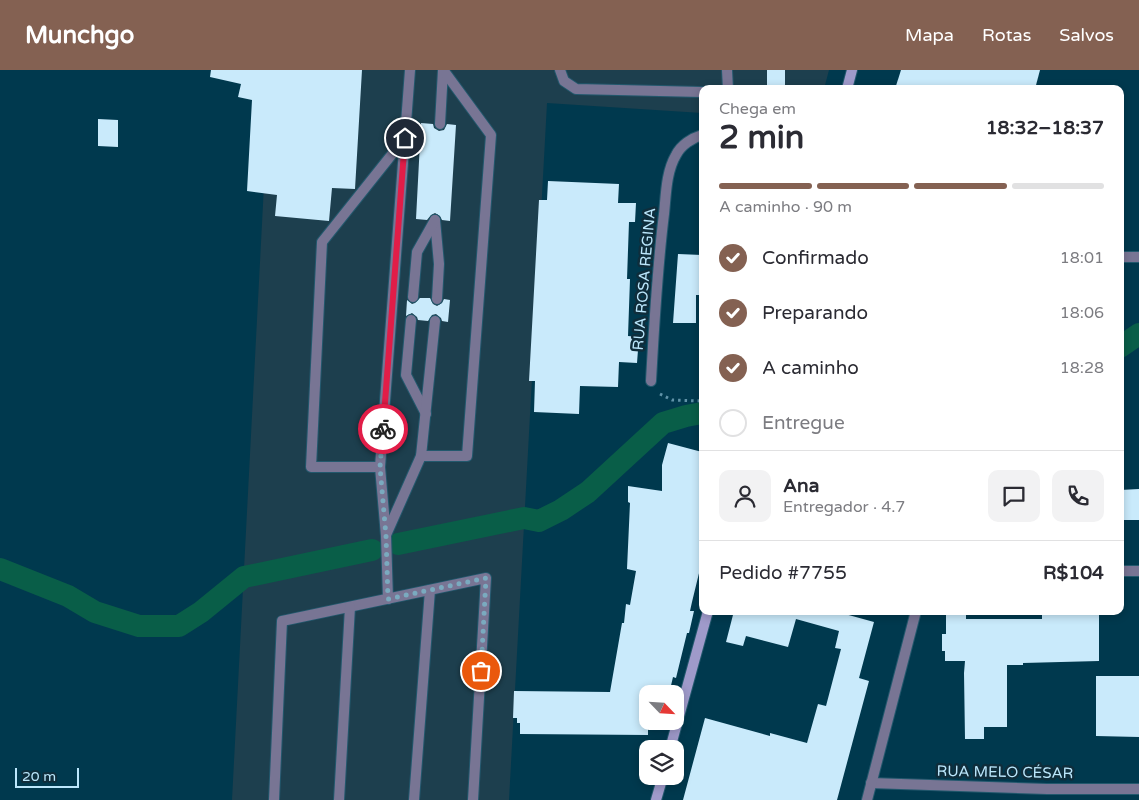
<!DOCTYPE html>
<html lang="pt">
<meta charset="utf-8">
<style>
body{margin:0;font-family:"Varela Round",sans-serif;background:#f2f2f3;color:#2b2b33;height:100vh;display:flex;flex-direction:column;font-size:19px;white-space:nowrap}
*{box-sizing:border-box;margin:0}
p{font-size:16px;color:#7c7c81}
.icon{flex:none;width:28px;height:28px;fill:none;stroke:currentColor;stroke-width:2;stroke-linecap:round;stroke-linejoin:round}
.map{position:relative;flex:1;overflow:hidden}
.panel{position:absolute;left:699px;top:15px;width:425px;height:530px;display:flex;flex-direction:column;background:#fff;border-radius:10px;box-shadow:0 2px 8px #0003}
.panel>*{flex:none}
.needle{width:32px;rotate:115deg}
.fabs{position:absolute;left:639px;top:615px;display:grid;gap:10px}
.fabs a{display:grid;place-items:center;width:45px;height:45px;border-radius:10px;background:#fff;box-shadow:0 2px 8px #0003;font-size:25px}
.scale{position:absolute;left:15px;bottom:12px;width:64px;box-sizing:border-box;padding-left:5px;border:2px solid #bbe7fc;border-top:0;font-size:14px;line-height:18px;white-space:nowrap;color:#bbe7fc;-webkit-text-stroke:4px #0f2d3b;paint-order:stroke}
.pin{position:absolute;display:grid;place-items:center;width:42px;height:42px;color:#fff;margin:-21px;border:2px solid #fff;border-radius:50%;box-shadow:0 1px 5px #0007}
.courier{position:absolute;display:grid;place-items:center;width:50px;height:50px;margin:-25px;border:4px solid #e11d48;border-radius:50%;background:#fff;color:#222;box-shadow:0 1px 6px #0007}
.headline em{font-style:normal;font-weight:700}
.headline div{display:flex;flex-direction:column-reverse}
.headline{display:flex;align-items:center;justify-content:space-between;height:85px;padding:0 20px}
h1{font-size:32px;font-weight:700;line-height:38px}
.bar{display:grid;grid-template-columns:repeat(4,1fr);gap:8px 5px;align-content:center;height:60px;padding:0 20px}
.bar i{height:6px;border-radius:4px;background:#e1e1e2}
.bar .current{background:#846152}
.bar p{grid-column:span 4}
.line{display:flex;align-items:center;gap:12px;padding:0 20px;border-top:1px solid #e1e1e2}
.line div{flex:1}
.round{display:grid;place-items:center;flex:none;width:52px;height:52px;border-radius:10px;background:#f2f2f3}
ol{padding:0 20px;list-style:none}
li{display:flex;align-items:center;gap:15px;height:55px}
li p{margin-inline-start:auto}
li .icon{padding:5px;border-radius:50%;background:#846152;color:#fff;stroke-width:4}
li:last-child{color:#7c7c81}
li i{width:28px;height:28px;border:2px solid #e1e1e2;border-radius:50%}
header{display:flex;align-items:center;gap:30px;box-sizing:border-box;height:70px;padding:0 25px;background:#846152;color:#fff}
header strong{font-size:24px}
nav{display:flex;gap:28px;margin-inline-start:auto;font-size:18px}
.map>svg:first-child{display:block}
</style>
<header>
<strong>Munchgo</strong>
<nav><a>Mapa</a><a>Rotas</a><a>Salvos</a></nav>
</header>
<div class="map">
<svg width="1139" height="730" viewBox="0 0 1139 730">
<rect width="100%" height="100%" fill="#00394e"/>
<polygon fill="#1d3f4e" points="270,0 829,0 824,19 702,19 702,43 547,33 509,730 232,730"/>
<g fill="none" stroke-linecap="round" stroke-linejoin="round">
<g stroke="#095e48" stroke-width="22">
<polyline points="1120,277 1139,264"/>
<polyline points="398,474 524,448 539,451 561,440 588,422 663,353 686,346 702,343"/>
<polyline points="0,499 68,526 95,542 139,556 179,556 201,542 244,507 372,480"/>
</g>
</g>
<g fill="#c9eafb">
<polygon points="211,0 362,0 355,119 332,118 329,151 275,146 277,125 247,121 252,30 238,27 241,14 210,7"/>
<rect x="767" y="0" width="18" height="19"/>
<polygon points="901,0 1040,0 1035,19 895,19"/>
<polygon points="98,49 118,50 118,77 98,76"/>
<polygon points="421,53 433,54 434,58 439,61 444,60 447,54 456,55 450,151 442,150 440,146 435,143 431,145 427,150 416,149"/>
<polygon points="548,111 619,114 618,133 636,133 635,152 629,152 627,209 630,209 628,266 639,267 637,293 619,292 618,317 580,316 579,344 534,342 535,311 529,311 539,130 547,130"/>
<polygon points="678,184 702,185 702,225 696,225 696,253 673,253"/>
<polygon points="420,228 430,228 433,234 437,236 442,233 444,229 450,230 448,252 442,251 441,248 436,244 432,245 428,251 418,250 417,247 412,243 406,246 407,230 412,234 415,233"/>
<polygon points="668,373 702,382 702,499 700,499 692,532 690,541 694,541 689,563 687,563 676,608 673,607 669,624 648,624 648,665 520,664 520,653 517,653 517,648 513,648 514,621 610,622 622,553 624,553 626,534 630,535 636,501 627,499 630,433 628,432 628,416 662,421 662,395"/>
<polygon points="1139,419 1139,450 1120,450 1120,420"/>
<polygon points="734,541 834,541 874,552 859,608 869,611 837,730 683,730 705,648 770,666 770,663 807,673 818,634 826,636 841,579 835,578 839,561 796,549 788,577 746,566 743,576 726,572"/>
<polygon points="946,541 966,541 966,549 1042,549 1042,541 1099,541 1099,591 1023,593 1023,595 1007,595 1007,657 984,657 984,669 965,669 964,603 965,591 945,591 945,581 942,581 942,564 946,564"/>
<polygon points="1096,606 1139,606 1139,667 1096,666"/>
</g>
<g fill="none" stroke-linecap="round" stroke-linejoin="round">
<g stroke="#22586d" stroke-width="12">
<g id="lane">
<polyline points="560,0 564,11 576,19 702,22"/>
<polyline points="727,0 728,19"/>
<polyline points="440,54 443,0"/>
<polyline points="435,150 439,194 437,229"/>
<polyline points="413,227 417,182 435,150"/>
<polyline points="411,250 406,305 426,344"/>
<polyline points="421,386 467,386 491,65 444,1"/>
<polyline points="380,397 311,397 322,172 405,68"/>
<polyline points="386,465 421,386 435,251"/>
<polyline points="388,529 386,466 380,397 410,0"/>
<polyline points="274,730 282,551 486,508 473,730"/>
<polyline points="339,730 350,537"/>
<polyline points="414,730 430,520"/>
</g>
</g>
<g stroke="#22586d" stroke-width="12">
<g id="street">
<polyline points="1120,187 1139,187"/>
<path d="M651,311C654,256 657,200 664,144C666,125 666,102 676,85C681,75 692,68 702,65"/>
<polyline points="1120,501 1139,501"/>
<polyline points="871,713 1047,719 1139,719"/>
<polyline points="867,730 916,541"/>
</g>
</g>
<g stroke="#22586d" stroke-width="12">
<g id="secondary">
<polyline points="847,19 852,0"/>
<polyline points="670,679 708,541"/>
<polyline points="656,730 663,706"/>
</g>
</g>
<polyline stroke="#6093a8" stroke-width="3" stroke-dasharray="2.5 4" stroke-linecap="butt" points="660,324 672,330 702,331"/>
<use href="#lane" stroke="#787594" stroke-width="10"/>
<use href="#street" stroke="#787594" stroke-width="10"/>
<use href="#secondary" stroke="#9f9aca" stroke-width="10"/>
</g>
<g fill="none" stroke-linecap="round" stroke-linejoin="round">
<polyline stroke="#7aaabf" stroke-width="5" stroke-dasharray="0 9" points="383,359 380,397 386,466 388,529 486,508 481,601"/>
<polyline stroke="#e11d48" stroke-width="6" points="383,359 405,68"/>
</g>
<g text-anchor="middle" stroke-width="5" stroke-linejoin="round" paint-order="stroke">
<g font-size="15" fill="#bbe7fc" stroke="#0f2d3b">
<text transform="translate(644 209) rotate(-85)" y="5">RUA ROSA REGINA</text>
<text transform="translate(1005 702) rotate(1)" y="5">RUA MELO CÉSAR</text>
</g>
</g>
</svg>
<div class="fabs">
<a><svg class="needle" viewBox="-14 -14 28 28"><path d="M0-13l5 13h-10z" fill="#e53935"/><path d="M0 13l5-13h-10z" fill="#7c7c81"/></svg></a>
<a><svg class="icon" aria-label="layers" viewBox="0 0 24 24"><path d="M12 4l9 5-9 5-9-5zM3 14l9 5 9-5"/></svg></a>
</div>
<div class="scale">20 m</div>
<div class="pin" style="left:481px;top:601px;background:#ea580c"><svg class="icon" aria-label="bag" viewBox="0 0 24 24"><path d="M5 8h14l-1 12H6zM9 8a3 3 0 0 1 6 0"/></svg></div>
<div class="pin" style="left:405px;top:68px;background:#1f2937"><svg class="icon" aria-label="home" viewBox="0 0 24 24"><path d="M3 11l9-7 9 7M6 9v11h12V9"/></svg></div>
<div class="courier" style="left:383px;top:359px"><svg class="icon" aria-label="bike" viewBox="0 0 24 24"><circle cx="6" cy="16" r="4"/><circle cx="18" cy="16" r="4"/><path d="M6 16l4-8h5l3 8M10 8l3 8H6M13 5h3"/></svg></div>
<section class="panel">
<div class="headline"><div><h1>2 min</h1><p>Chega em</p></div><em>18:32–18:37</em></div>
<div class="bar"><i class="current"></i><i class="current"></i><i class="current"></i><i></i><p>A caminho · 90 m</p></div>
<ol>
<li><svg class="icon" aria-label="check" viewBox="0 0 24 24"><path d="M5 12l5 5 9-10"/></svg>Confirmado<p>18:01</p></li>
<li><svg class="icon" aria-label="check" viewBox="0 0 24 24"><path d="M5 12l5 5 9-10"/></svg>Preparando<p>18:06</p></li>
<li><svg class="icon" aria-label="check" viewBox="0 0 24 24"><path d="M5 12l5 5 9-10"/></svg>A caminho<p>18:28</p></li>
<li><i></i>Entregue</li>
</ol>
<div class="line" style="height:90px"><a class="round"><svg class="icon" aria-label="person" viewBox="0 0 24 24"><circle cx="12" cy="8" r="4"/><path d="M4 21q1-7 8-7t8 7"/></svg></a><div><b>Ana</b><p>Entregador · 4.7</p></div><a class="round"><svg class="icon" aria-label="chat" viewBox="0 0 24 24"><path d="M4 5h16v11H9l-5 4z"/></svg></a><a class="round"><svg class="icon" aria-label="phone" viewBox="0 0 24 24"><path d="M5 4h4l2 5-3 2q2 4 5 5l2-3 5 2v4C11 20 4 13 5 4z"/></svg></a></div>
<div class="line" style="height:65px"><div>Pedido #7755</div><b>R$104</b></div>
</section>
</div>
